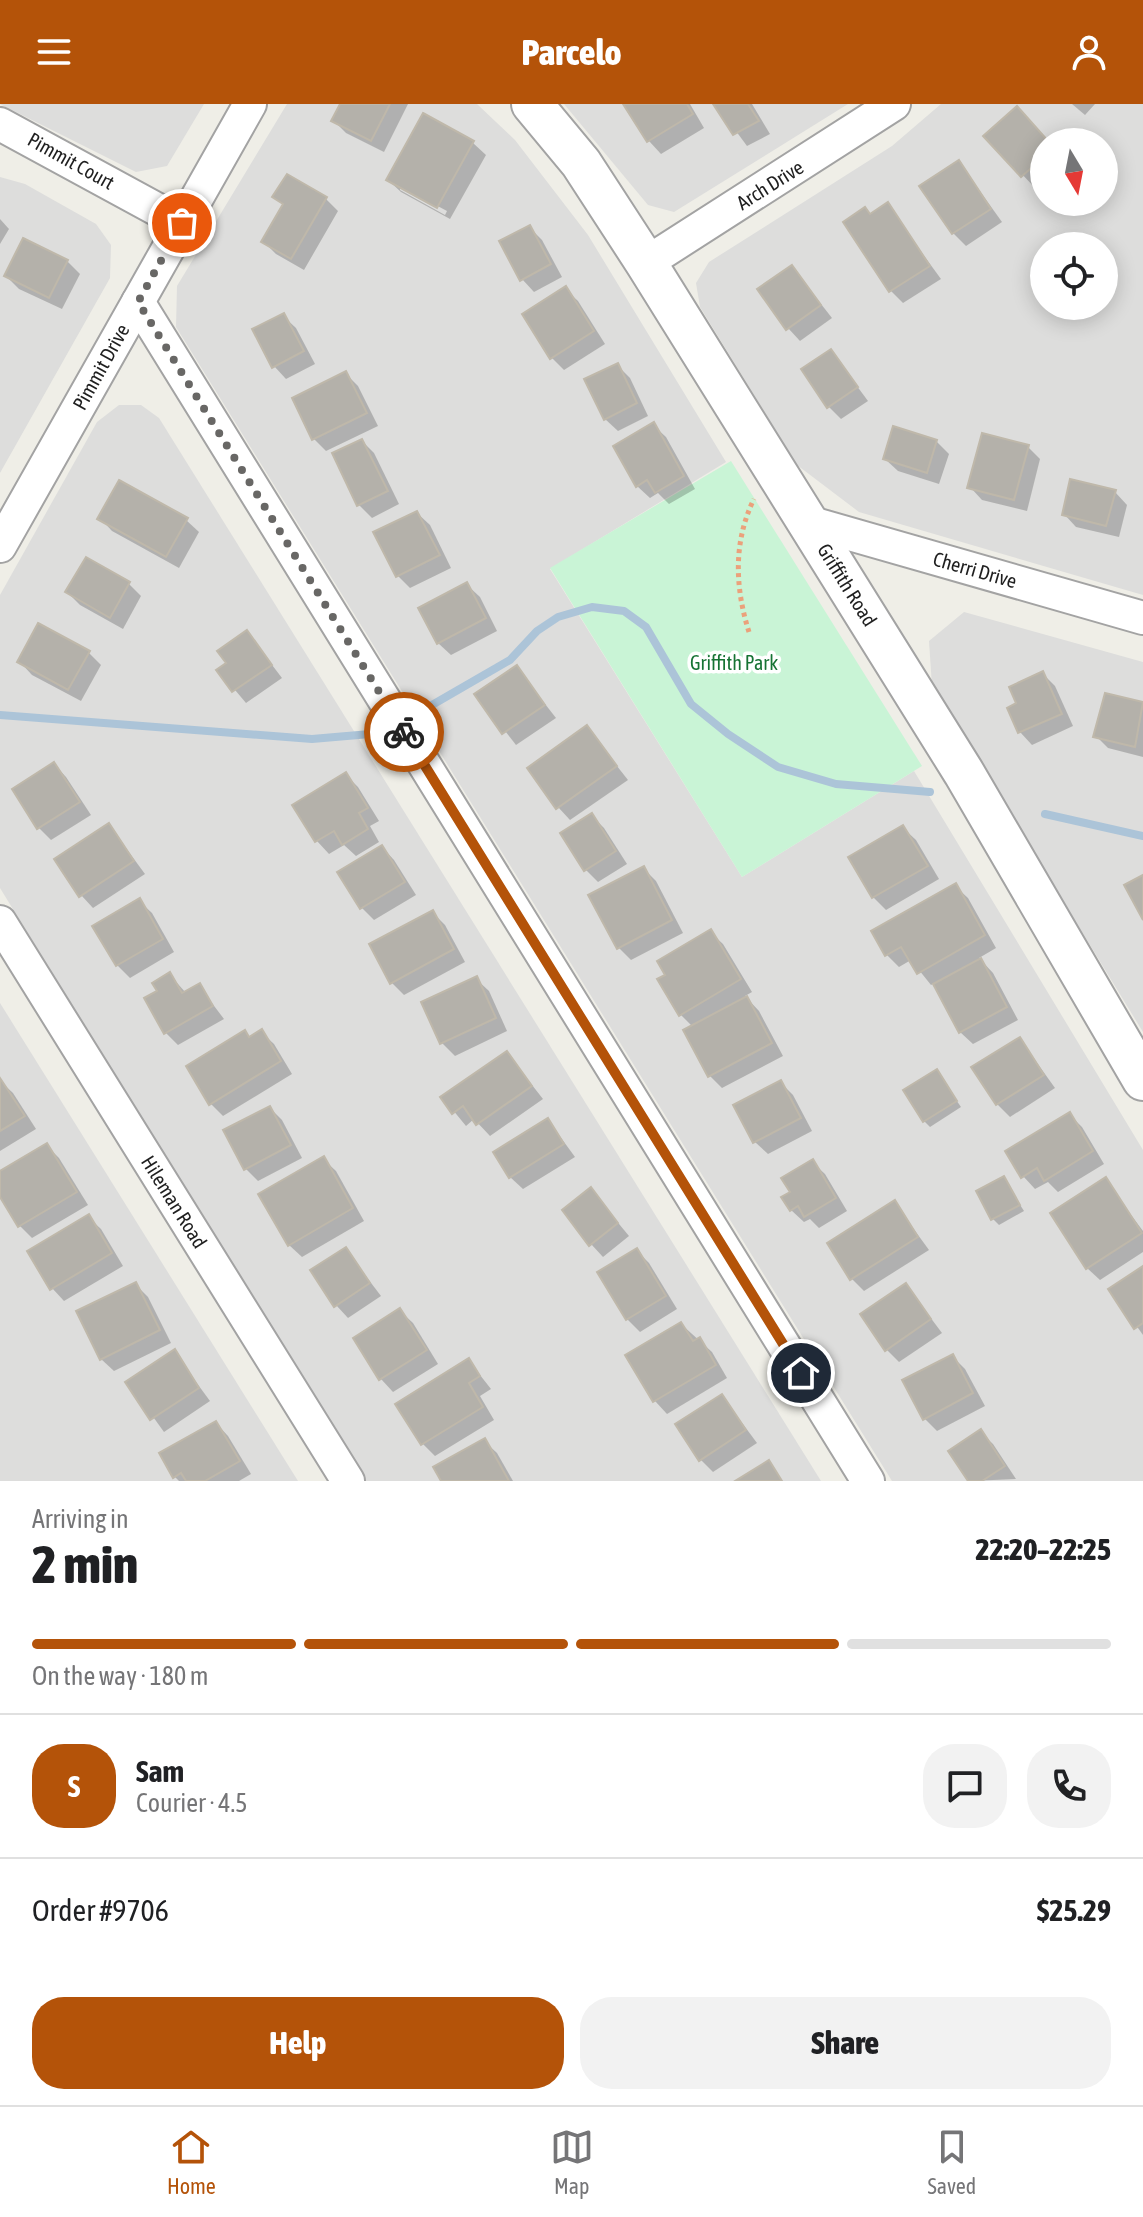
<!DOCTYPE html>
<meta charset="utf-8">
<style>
body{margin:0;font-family:"Asap Condensed",sans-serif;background:#f2f2f2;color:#202124;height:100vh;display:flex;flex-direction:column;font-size:30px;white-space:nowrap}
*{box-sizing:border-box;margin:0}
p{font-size:26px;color:#757577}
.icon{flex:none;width:44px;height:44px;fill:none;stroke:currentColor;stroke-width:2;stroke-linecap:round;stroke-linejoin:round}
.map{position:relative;height:1377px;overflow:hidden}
.panel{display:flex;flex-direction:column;background:#fff;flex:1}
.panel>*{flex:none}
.needle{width:52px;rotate:170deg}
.tools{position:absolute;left:1030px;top:24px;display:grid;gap:16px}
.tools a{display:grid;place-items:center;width:88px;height:88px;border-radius:50%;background:#fff;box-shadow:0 4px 20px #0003;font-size:40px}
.pin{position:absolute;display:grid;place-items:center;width:68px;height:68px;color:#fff;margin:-34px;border:4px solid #fff;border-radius:50%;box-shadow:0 2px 8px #0007}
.courier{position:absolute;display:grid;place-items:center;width:80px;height:80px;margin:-40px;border:6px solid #b45309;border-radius:50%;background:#fff;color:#222;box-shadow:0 2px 10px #0007}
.head em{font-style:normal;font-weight:800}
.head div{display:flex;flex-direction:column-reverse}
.head{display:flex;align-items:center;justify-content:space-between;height:136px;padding:0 32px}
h1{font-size:52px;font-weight:800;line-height:60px}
.bar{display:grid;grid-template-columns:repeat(4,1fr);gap:12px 8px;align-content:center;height:96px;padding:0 32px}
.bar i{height:10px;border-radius:6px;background:#e0e0e0}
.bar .on{background:#b45309}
.bar p{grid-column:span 4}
.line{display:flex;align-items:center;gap:20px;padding:0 32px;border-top:2px solid #e0e0e0}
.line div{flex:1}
.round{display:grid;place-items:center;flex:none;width:84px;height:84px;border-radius:32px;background:#f2f2f2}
.button{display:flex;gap:16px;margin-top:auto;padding:16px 32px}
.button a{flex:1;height:92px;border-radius:32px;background:#b45309;color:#fff;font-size:32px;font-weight:800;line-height:92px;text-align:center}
.button a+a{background:#f2f2f2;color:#202124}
header{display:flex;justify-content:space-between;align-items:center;height:104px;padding:0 32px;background:#b45309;color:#fff;font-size:36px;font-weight:800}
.tab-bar{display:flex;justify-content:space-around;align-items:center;height:112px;border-top:2px solid #e0e0e0;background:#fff;font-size:22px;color:#757577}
.tab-bar a{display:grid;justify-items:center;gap:4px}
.tab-bar .on{color:#b45309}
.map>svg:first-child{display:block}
</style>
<header><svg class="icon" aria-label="menu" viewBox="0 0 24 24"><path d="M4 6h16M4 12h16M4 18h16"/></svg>Parcelo<svg class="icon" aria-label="person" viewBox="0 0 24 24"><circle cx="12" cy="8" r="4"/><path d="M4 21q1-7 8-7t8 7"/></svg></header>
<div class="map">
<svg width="1143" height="1377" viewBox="0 0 1143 1377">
<rect width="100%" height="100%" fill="#efeee7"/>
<g fill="#dddddc" fill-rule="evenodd">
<polygon points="0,0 204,0 167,62 136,68"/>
<polygon points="287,0 477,0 515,36 588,131 726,358 550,465 742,773 914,667 1143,1046 1143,1377 892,1377 176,223 177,182"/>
<polygon points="564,0 848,0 674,108 648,101"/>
<path d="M941,0H1143V491L859,408L797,361L700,203L696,179L709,158L892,42ZM1044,38H1104V98H1044ZM1044,142H1104V202H1044Z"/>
<polygon points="0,73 25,80 96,120 111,141 110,174 0,369"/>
<polygon points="119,301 141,301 159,314 821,1377 365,1377 0,784 0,491 97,318"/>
<polygon points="964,508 1143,558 1143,928 932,582 929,537"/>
<polygon points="0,899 298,1377 0,1377"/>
</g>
<polygon fill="#c9f4d6" points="731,357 922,662 742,773 550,464"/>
<g fill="#0003" fill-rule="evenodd">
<polygon points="342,0 408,0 384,48 346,29 334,17"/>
<polygon points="626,0 690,0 704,24 661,50 649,37"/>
<polygon points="716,0 752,0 770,30 747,42"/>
<polygon points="1072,0 1095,0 1085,11"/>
<path d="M424,12L473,39L486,51L450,115L401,88L388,76ZM400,82L447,107L445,111L400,86Z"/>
<polygon points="986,32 1048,38 1044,38 1044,76 1035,84"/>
<polygon points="959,58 1002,118 966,142 953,129"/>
<polygon points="275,93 326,95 338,107 304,166 276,150 263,137 284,102"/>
<polygon points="887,101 941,175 903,199 891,187 871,112"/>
<polygon points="0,115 9,125 0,140"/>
<polygon points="529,123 542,136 562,173 534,188 522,175"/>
<polygon points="67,157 80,170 62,205 19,185 6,172"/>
<polygon points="792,163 832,214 800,237 788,224"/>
<polygon points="565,185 578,197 605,240 564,266 551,253"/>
<polygon points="283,212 296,224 315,260 286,275 274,262"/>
<polygon points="831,247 868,297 841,315 829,303"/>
<polygon points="617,261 630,274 648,312 618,327 605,315"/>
<polygon points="346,270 358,282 378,322 326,347 314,335"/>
<polygon points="653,321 666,333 695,385 669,400 658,389 650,394 637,382"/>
<polygon points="362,337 374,349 399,400 372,414 359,401 334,350"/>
<polygon points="936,337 949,350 939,380 898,367 885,355"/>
<polygon points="1027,342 1040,355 1027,407 982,396 970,383"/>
<polygon points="1115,388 1127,401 1119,433 1076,423 1064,410"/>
<polygon points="417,409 430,421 451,464 410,484 398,472"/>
<polygon points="100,414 186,416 199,428 179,464 112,427"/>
<polygon points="87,455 129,480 141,492 123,525 80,501 67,488"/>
<polygon points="467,481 480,493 497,527 451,551 438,539"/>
<polygon points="247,528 282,574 246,599 219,567 229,559"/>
<polygon points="88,548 101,561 81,597 32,571 20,558"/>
<polygon points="517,564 556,614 516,641 477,591"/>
<polygon points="1043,570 1055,582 1073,622 1032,641 1020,628"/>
<polygon points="1106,591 1143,601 1143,653 1108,644 1096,632"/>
<polygon points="587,624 628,676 570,716 558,703"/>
<polygon points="54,660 66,673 91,711 51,736 39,724"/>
<polygon points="345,670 358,683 379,717 370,722 379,738 356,752 344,741 329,750 317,737 295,701"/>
<polygon points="592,712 604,724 627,760 598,778 586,766"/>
<polygon points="109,721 145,770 93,804 81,791"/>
<polygon points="903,724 916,736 939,775 886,806 873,793"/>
<polygon points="382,743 394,756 416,791 374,816 361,803"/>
<polygon points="643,764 656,777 683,829 631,856 619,844"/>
<polygon points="955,782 968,794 996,844 979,854 993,869 1018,916 973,940 960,928 935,879 931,881 911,856 899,863 887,851"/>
<polygon points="139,797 152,809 174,848 130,874 117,861"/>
<polygon points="432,808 445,821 465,858 404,891 392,879 371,841"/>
<polygon points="710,828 723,840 752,888 745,892 759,907 783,952 722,984 710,972 693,923 681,911"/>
<polygon points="170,871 186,889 199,882 224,915 178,941 166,929 159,888"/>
<polygon points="476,875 489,887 507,927 455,952 442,939 423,899"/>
<polygon points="261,928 274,940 292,970 223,1012 211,1000 250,934"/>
<polygon points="1020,935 1055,984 1010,1013 997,1000"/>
<polygon points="507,949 543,995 490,1032 474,1015 466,1022 443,994"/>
<polygon points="936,967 961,1003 930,1023 924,1017"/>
<polygon points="0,977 13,989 36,1025 0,1047"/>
<polygon points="780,978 793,991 812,1027 768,1050 755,1038"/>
<polygon points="270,1004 282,1016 302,1054 258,1077 246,1065"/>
<polygon points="1070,1011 1082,1023 1104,1060 1058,1088 1048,1078 1035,1085 1023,1072"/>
<polygon points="548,1016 575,1053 523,1085 510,1073"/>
<polygon points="47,1042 59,1054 88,1101 32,1134 20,1122 0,1089 0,1070"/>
<polygon points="323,1055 336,1067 364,1117 302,1153 289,1141"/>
<polygon points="812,1058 825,1070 847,1107 819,1124 810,1115 804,1118 791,1106 793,1089"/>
<polygon points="1003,1074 1024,1107 999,1121 993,1115"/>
<polygon points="1105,1076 1143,1127 1143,1148 1100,1176 1087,1164"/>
<polygon points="591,1086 629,1132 603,1153 591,1140"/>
<polygon points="894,1098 929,1146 864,1187 852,1175"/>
<polygon points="88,1113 101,1125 123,1162 64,1197 52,1184"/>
<polygon points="346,1146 381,1192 348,1214 336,1201"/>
<polygon points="637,1147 649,1159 677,1205 640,1228 627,1215"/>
<polygon points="1143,1164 1143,1231 1111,1186"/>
<polygon points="135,1180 148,1193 171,1239 114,1267 101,1255"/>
<polygon points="906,1181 942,1229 899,1258 887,1246"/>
<polygon points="400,1207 413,1219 438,1260 393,1288 381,1275 355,1235"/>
<polygon points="681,1220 712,1248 727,1274 667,1310 655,1297 628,1252"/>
<polygon points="174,1248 210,1297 164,1328 128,1278"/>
<polygon points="952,1252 965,1265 985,1302 937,1327 925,1315"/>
<polygon points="469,1257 491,1285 480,1292 494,1316 435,1352 423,1340"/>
<polygon points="722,1292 757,1339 713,1368 701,1356"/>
<polygon points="216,1319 228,1332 251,1370 239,1377 179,1377 175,1373"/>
<polygon points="980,1328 993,1340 1016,1375 971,1377"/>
<polygon points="484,1337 497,1349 513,1377 443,1377"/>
</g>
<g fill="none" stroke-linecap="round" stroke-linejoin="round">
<g stroke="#acc4d8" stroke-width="8">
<polyline points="432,601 510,556 537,527 558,513 592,503 624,507 646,523 691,600 728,630 778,663 836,680 930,688"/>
<polyline points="0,611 312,635 370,630"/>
<polyline points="1045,710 1143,732"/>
</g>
</g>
<g fill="#b4b1aa" stroke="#bfb8aa" stroke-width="2">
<polygon points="340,0 390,0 371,37 331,17"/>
<polygon points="623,0 687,0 693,10 647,38"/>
<polygon points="713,0 748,0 759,17 733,31"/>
<polygon points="1017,2 1049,38 1044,38 1044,64 1038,58 1021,73 983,32"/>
<polygon points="423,9 474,37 437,104 386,76"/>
<polygon points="959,56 991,105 952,130 919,82"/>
<polygon points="287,70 327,93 291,155 261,138 283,100 272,93"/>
<polygon points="888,98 930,162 889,188 843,118 865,103 870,110"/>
<polygon points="530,121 551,160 520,177 499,137"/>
<polygon points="23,134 68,156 49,194 4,172"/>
<polygon points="792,161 821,201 786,226 757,185"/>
<polygon points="566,182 594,227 550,255 522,210"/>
<polygon points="284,209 304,247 272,264 252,225"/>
<polygon points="831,245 858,283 827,304 801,265"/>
<polygon points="618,259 637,299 604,316 584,275"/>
<polygon points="346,267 367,309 312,336 292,294"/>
<polygon points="654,318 684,372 655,389 647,376 636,383 613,342"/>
<polygon points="893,322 937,336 927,369 883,355"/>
<polygon points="982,329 1029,341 1014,396 967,384"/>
<polygon points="362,335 388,387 357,402 332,349"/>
<polygon points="1070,375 1116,386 1106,422 1062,411"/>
<polygon points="119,376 188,414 166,453 97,415"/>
<polygon points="417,407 440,451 396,473 373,428"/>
<polygon points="86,453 130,478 110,514 65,488"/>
<polygon points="467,478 486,514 437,540 418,504"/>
<polygon points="38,519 90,547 68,586 17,558"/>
<polygon points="247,526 272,561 232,588 216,566 226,559 217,547"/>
<polygon points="517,561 545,601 502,630 474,590"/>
<polygon points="1043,567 1062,610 1018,629 1007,604 1016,599 1009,583"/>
<polygon points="1105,589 1143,598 1135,643 1093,633"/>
<polygon points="587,621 617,662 556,705 527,664"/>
<polygon points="54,658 80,698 37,725 12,685"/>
<polygon points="346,668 368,704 359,709 368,725 342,741 334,727 315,738 292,701"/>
<polygon points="592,709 616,747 584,767 560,729"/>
<polygon points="109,719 134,757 79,793 54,755"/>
<polygon points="903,721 928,762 872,794 848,753"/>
<polygon points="382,741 405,778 360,805 337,768"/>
<polygon points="644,762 672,816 617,845 588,791"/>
<polygon points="1143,771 1143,816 1124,781"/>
<polygon points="956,779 985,831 917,870 901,843 885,852 871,827"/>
<polygon points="140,794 163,835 116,862 92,822"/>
<polygon points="433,806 454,845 390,880 369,840"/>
<polygon points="711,825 741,875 679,912 657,875 665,871 657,857"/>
<polygon points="981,854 1007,903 959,929 933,880"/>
<polygon points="170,868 182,889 200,879 213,902 164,930 144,894 157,887 152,879"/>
<polygon points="477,872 496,914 440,940 421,898"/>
<polygon points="747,892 772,939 708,973 683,926"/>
<polygon points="262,925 281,957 209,1001 186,962 245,926 249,933"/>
<polygon points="1020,933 1044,971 996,1001 971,963"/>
<polygon points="507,947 532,982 476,1021 463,1002 452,1010 440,993"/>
<polygon points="937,965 957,997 923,1018 903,986"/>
<polygon points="0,974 25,1012 0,1027"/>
<polygon points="781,976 801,1014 753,1039 733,1001"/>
<polygon points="270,1002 291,1041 244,1066 223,1026"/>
<polygon points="1070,1008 1093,1047 1044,1077 1037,1064 1021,1074 1005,1047"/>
<polygon points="548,1014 564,1040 509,1074 493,1048"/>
<polygon points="47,1039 77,1088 18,1123 0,1093 0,1067"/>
<polygon points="324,1052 353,1104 288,1142 258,1090"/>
<polygon points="813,1055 836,1094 804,1113 798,1102 790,1107 781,1093 790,1088 781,1074"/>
<polygon points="1004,1072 1020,1101 991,1116 976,1087"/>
<polygon points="1106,1073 1142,1129 1086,1165 1050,1109"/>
<polygon points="591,1083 618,1119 589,1142 562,1106"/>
<polygon points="895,1096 918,1133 850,1176 827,1139"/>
<polygon points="89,1110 112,1149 50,1186 27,1147"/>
<polygon points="346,1143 370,1179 334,1203 310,1166"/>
<polygon points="637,1144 666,1192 626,1216 597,1168"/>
<polygon points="1143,1162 1143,1219 1134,1225 1108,1185"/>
<polygon points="136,1178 160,1226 100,1256 76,1207"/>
<polygon points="906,1179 931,1215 885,1247 860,1210"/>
<polygon points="400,1204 427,1246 379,1276 353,1234"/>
<polygon points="681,1218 693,1237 700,1233 716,1261 653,1298 625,1251"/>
<polygon points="175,1245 199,1284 150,1316 125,1278"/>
<polygon points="953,1250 973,1289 923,1316 902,1276"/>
<polygon points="469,1254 480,1272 469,1279 483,1303 421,1341 395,1300"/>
<polygon points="722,1290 746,1326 699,1357 675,1320"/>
<polygon points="216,1317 240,1357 205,1377 186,1377 181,1369 173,1374 159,1349"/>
<polygon points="981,1325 1005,1362 982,1377 968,1377 948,1347"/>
<polygon points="485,1334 509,1377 441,1377 433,1363"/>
<polygon points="769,1356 782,1377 735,1377"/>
</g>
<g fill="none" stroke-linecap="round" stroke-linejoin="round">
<g stroke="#a3a3a3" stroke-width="36">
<g id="minor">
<polyline points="0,20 182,119"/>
<polyline points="646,159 894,0"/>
<polyline points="138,198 868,1377"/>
<polyline points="808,418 1143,514"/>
<polyline points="0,442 250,0"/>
<polyline points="0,818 348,1377"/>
</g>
</g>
<g stroke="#a3a3a3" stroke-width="44">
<polyline id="tertiary" points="532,0 581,59 646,159 964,669 1143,976"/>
</g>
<path stroke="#eba17b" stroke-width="5" stroke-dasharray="4 4" stroke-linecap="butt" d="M749,528C735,484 733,438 754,395"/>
<use href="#minor" stroke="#fff" stroke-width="32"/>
<use href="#tertiary" stroke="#fff" stroke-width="40"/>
</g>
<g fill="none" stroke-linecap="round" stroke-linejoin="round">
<polyline stroke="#686765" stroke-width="8" stroke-dasharray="0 14.4" points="182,119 138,198 404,628"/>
<polyline stroke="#b45309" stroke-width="10" points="404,628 801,1269"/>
</g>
<g text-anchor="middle" stroke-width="7" stroke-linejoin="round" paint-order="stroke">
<g font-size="20" fill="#1f1f1f" stroke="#fff">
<text transform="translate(71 57) rotate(29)" y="7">Pimmit Court</text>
<text transform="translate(770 81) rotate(-32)" y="7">Arch Drive</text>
<text transform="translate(101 263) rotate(-61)" y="7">Pimmit Drive</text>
<text transform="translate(975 466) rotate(16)" y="7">Cherri Drive</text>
<text transform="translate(847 481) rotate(58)" y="7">Griffith Road</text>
<text transform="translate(174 1098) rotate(58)" y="7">Hileman Road</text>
</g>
<g font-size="20" fill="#177334" stroke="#fff">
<text x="734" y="566">Griffith Park</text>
</g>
</g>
</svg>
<div class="tools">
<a><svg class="needle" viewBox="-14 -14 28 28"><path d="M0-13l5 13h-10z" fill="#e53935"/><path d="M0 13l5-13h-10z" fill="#757577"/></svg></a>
<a><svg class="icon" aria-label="locate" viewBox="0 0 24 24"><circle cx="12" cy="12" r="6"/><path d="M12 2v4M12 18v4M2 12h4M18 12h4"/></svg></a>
</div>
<div class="pin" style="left:182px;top:119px;background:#ea580c"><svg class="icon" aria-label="bag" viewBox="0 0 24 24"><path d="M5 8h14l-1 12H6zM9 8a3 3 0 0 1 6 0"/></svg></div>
<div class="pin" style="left:801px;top:1269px;background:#1f2937"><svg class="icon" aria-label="home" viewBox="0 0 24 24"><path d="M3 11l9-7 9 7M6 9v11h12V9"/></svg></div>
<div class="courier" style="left:404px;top:628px"><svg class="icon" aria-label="bike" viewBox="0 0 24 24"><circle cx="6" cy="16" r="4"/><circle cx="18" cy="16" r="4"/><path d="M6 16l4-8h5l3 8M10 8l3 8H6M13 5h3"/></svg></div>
</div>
<section class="panel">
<div class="head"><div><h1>2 min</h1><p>Arriving in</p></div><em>22:20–22:25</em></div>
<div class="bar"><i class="on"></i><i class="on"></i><i class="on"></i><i></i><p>On the way · 180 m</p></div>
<div class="line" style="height:144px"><b class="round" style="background:#b45309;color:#fff">S</b><div><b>Sam</b><p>Courier · 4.5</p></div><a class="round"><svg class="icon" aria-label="chat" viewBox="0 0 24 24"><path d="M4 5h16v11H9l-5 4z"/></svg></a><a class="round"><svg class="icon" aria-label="phone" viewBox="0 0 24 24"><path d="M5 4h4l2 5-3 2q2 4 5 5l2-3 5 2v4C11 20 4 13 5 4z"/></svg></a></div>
<div class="line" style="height:104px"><div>Order #9706</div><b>$25.29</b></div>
<div class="button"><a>Help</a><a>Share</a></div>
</section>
<nav class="tab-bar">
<a class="on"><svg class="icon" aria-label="home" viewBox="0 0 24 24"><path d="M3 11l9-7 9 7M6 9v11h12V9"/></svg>Home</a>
<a><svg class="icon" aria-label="map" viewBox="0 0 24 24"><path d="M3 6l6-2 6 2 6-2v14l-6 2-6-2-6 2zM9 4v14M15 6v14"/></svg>Map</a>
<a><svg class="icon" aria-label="saved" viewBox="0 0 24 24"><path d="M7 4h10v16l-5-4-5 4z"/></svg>Saved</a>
</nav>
